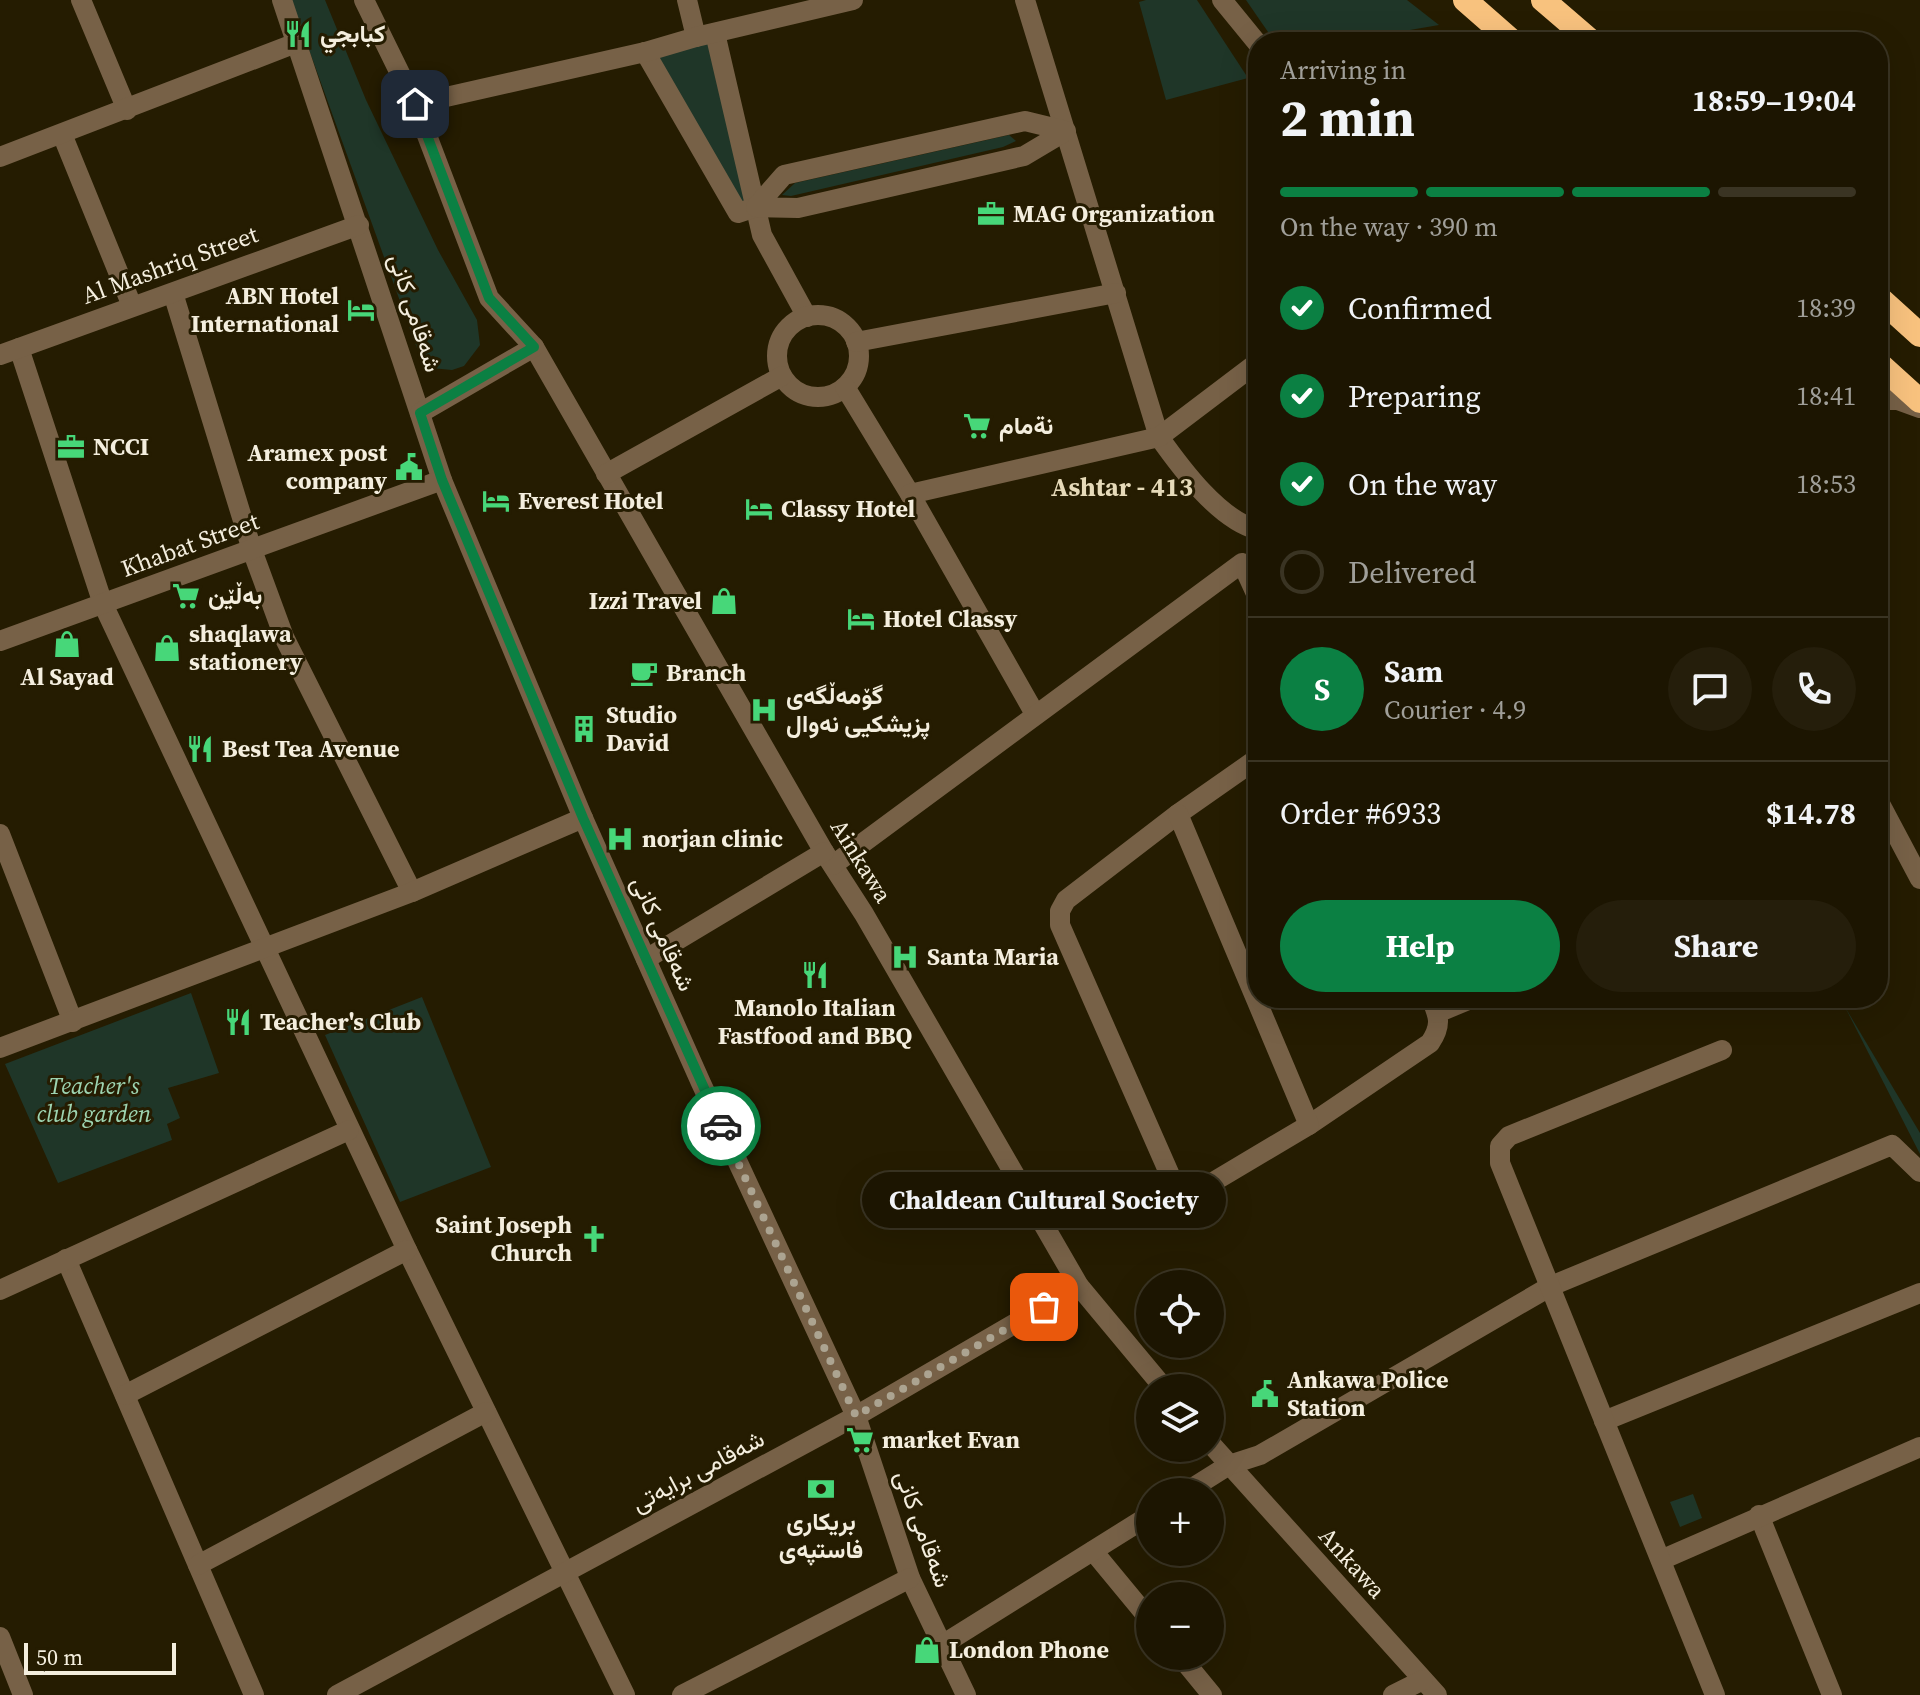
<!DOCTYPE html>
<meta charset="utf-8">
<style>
body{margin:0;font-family:"Source Serif 4",Vazirmatn,serif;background:#251e0b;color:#f1f3f6;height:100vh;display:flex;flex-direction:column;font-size:30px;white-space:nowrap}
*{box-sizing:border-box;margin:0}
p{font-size:26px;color:#a09f99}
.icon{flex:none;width:44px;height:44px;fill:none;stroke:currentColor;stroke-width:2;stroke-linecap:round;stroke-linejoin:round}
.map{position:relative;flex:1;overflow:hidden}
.details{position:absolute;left:1248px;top:32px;width:640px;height:976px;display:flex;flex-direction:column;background:#1c1501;border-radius:32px;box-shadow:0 8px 32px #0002,0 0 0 2px #3a3423}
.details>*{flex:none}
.tools{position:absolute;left:1136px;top:1270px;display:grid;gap:16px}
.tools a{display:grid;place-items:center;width:88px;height:88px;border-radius:50%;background:#1c1501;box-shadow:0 8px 32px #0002,0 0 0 2px #3a3423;font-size:40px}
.scale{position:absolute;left:24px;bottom:20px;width:152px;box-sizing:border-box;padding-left:8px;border:4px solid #f4eede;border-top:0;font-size:22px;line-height:28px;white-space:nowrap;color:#f4eede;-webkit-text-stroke:6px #251c01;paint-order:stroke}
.pin{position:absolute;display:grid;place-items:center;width:68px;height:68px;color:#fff;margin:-34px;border-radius:16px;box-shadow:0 4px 12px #0006}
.courier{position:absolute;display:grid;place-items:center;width:80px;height:80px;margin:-40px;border:6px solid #0b8043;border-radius:50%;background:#fff;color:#222;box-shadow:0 2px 10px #0007}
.bubble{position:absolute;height:56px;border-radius:28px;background:#1c1501;box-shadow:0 8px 32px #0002,0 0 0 2px #3a3423;font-size:26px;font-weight:700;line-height:56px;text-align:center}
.overview em{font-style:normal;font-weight:700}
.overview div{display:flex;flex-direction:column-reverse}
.overview{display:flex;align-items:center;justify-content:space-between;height:136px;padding:0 32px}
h1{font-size:52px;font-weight:700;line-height:60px}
.bar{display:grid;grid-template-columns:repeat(4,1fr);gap:12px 8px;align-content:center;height:96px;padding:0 32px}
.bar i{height:10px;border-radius:6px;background:#3a3423}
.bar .active{background:#0b8043}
.bar p{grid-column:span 4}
.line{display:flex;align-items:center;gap:20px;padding:0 32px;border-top:2px solid #3a3423}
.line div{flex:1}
.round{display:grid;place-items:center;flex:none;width:84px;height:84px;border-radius:42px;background:#251e0b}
ol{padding:0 32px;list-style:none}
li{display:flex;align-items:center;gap:24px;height:88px}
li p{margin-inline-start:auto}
li .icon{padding:8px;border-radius:50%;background:#0b8043;color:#fff;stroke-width:4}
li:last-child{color:#a09f99}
li i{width:44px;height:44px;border:4px solid #3a3423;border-radius:50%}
.cta{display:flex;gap:16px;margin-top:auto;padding:16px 32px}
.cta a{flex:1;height:92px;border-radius:48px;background:#0b8043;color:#fff;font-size:32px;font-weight:700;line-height:92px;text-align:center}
.cta a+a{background:#251e0b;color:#f1f3f6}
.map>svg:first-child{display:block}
</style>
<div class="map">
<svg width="1920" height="1695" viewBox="0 0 1920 1695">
<rect width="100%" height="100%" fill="#251c01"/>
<g fill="#1f3628">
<polygon points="291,0 325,0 366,100 438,250 477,320 480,345 464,366 452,370 431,368 418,351"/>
<polygon points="1146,0 1197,0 1248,78 1166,100 1139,2"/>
<polygon points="1246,0 1407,0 1439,25 1340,42 1275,42"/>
<polygon points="1449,31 1462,42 1379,42"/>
<polygon points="712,41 750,205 742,207 655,56"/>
<polygon points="1009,135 1016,141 1003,147 791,196 782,195 795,183"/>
<polygon points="191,993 219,1073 168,1088 180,1118 167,1124 172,1140 58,1183 5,1064"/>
<polygon points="422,997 491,1167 400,1202 325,1035"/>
<polygon points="1845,1007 1920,1133 1920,1154"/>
<polygon points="1693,1494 1702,1518 1680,1527 1670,1502"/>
</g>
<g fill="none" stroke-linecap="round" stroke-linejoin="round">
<g stroke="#776147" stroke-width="20">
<polyline points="81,0 127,110"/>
<polyline points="282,0 442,480 583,818 701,1083 856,1416 910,1578 966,1695"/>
<polyline points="364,0 415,104 489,298 534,347 824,852 864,914 1079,1286 1164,1388"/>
<polyline points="687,0 696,37"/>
<path d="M1025,0L1159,437C1181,468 1219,520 1258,530"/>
<polyline points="1222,0 1258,44"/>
<polyline points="715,33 762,235 807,317"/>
<polyline points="645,52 738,213 756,207"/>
<polyline points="415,104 645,52 696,37 853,0"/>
<polygon points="1025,121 1066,131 1024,156 798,208 756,207 784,175"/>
<polyline points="62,134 132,306"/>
<polyline points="0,157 296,43"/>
<polyline points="173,293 252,550 284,637 412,892"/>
<circle cx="818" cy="356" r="41"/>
<polyline points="856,342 1116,293"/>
<polyline points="19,348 103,604 407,1250 625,1695"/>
<polyline points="0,355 359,225"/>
<polyline points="845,387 910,494 1035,714"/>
<polyline points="1878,400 1898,400 1920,408"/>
<polyline points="420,413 534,347"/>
<polyline points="606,474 782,376"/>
<polyline points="910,494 1159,437 1258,362"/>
<polyline points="0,641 442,480"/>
<path d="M1258,758L1178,814L1066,900L1060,911V925L1173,1182L1186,1190L1203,1188L1309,1125L1430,1043C1442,1025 1439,1017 1431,998"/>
<polyline points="1878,800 1920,879"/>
<polyline points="1178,814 1309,1125"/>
<polyline points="0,834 73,1022"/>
<polyline points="833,865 1242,563 1258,598"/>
<polyline points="646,959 824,852"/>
<polyline points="1437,1013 1473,998"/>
<polyline points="0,1048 412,892 583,818"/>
<polyline points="66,1259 254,1695"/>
<polyline points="0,1290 349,1130"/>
<polyline points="125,1395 407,1250"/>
<polyline points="1604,1421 1920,1293"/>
<polyline points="1210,1443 1437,1695"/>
<polyline points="1186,1492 1229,1465 1260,1455 1551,1286 1892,1145 1920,1172"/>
<polyline points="1759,1515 1832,1695"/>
<polyline points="1093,1551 1150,1620"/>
<polyline points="1661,1560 1920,1447"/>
<polyline points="198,1565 486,1412"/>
<polyline points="0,1637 23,1695"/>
<polyline points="942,1645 1150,1515"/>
<polyline points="1180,1656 1212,1695"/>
<polyline points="337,1695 856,1416 1079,1286"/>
<polyline points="682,1695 910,1578"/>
<polyline points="1393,1695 1423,1680"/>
<polyline points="1715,1695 1500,1163 1500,1146 1509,1136 1722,1050"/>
</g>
<g stroke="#f8c27e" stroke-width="24">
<polyline points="1465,0 1513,42"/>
<polyline points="1543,0 1592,42"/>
<polyline points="1878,297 1920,335"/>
<polyline points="1878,363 1920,401"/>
</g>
</g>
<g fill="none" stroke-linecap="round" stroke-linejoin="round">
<polyline stroke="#aca491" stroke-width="8" stroke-dasharray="0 14.4" points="721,1126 856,1416 1044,1307"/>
<polyline stroke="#0b8043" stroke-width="10" points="415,104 489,298 534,347 420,413 442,480 583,818 721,1126"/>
</g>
<defs>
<g id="restaurant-bare" transform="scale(2.16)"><path d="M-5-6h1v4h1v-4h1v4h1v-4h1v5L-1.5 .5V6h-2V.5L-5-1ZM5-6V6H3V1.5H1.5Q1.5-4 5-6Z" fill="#47d779" stroke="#251c01" stroke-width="2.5" paint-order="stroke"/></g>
<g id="office-bare" transform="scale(2.16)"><path d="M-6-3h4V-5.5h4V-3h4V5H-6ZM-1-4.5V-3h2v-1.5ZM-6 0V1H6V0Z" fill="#47d779" stroke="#251c01" stroke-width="2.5" paint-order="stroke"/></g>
<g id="hotel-bare" transform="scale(2.16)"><path d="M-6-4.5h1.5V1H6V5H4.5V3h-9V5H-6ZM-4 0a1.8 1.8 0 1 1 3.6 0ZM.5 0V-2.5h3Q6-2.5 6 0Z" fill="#47d779" stroke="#251c01" stroke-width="2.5" paint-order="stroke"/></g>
<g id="supermarket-bare" transform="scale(2.16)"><path d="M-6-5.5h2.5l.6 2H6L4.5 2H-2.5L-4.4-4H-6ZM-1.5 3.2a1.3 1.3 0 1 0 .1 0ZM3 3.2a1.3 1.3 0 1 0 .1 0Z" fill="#47d779" stroke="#251c01" stroke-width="2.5" paint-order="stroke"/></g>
<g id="civic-bare" transform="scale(2.16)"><path d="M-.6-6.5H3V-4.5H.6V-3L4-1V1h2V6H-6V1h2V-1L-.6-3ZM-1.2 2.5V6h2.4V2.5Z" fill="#47d779" stroke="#251c01" stroke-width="2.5" paint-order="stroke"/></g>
<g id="shop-bare" transform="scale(2.16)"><path d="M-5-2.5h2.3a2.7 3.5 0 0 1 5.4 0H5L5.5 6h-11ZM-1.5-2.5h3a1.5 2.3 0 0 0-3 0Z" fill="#47d779" stroke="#251c01" stroke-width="2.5" paint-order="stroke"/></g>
<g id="cafe-bare" transform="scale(2.16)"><path d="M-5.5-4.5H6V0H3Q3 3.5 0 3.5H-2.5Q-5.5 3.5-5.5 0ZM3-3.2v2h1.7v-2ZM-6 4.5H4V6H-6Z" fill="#47d779" stroke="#251c01" stroke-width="2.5" paint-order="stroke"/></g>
<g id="hospital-bare" transform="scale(2.16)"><path d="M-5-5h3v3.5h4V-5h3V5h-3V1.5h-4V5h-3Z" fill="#47d779" stroke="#251c01" stroke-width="2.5" paint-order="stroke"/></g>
<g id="building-bare" transform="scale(2.16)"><path d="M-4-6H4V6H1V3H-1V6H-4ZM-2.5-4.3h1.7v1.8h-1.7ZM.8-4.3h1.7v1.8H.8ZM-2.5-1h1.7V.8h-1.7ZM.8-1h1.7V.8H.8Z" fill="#47d779" stroke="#251c01" stroke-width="2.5" paint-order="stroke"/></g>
<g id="church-bare" transform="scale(2.16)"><path d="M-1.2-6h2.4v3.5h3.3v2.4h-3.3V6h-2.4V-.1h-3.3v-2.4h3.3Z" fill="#47d779" stroke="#251c01" stroke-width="2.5" paint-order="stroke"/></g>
<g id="bank-bare" transform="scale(2.16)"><path d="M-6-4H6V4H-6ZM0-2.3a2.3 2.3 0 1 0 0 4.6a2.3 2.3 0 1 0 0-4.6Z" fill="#47d779" stroke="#251c01" stroke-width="2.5" paint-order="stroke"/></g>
</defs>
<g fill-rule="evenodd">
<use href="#restaurant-bare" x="298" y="34"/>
<use href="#office-bare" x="991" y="214"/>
<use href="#hotel-bare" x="361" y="310"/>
<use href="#supermarket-bare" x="977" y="426"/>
<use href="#office-bare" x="71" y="447"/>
<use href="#civic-bare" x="409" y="467"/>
<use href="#hotel-bare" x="496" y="501"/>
<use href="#hotel-bare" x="759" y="509"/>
<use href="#supermarket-bare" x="186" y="596"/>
<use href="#shop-bare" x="724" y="601"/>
<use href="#hotel-bare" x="861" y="619"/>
<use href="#shop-bare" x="67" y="644"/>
<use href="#shop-bare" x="167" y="648"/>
<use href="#cafe-bare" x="644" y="673"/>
<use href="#hospital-bare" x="764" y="710"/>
<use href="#building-bare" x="584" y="729"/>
<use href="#restaurant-bare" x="200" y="749"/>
<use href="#hospital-bare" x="620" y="839"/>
<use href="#hospital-bare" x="905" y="957"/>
<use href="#restaurant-bare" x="815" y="975"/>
<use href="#restaurant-bare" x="238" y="1022"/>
<use href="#church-bare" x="594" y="1239"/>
<use href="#civic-bare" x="1265" y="1394"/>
<use href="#supermarket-bare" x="860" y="1440"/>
<use href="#bank-bare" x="821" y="1489"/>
<use href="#shop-bare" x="927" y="1650"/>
</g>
<g text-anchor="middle" stroke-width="6" stroke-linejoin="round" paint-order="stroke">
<g font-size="24" font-weight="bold" fill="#f4eede" stroke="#251c01" text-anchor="start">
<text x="320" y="42">كبابجي</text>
<text x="1013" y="222">MAG Organization</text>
<text x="339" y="304" text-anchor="end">ABN Hotel<tspan x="339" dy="28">International</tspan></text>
<text x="999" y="434">نةمام</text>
<text x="93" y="455">NCCI</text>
<text x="387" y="461" text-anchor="end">Aramex post<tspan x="387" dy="28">company</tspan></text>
<text x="518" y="509">Everest Hotel</text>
<text x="781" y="517">Classy Hotel</text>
<text x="208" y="604">بەڵێن</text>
<text x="702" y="609" text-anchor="end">Izzi Travel</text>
<text x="883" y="627">Hotel Classy</text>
<text x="189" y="642">shaqlawa<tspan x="189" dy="28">stationery</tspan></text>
<text x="666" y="681">Branch</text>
<text x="67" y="685" text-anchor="middle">Al Sayad</text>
<text x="786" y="704">گۆمەڵگەی<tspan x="786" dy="28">پزیشکیی نەوال</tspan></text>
<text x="606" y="723">Studio<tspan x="606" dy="28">David</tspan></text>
<text x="222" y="757">Best Tea Avenue</text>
<text x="642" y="847">norjan clinic</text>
<text x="927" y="965">Santa Maria</text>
<text x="815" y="1016" text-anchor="middle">Manolo Italian<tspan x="815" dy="28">Fastfood and BBQ</tspan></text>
<text x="260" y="1030">Teacher's Club</text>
<text x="572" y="1233" text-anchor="end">Saint Joseph<tspan x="572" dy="28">Church</tspan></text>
<text x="1287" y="1388">Ankawa Police<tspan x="1287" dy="28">Station</tspan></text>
<text x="882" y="1448">market Evan</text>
<text x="821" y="1530" text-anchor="middle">بریکاری<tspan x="821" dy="28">فاستپەی</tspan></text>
<text x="949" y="1658">London Phone</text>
</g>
<g font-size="24" fill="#f4eede" stroke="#251c01">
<text transform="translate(170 265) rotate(-20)" y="8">Al Mashriq Street</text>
<text transform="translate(415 313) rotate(72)" y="8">شەقامی کانی</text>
<text transform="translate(190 545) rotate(-20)" y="8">Khabat Street</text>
<text transform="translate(861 861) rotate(58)" y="8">Ainkawa</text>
<text transform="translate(663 934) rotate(66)" y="8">شەقامی کانی</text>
<text transform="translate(698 1471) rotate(-28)" y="8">شەقامی برایەتی</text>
<text transform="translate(923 1529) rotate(70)" y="8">شەقامی کانی</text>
<text transform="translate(1352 1563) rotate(48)" y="8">Ankawa</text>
</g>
<g font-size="24" font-style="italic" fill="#9dd4b1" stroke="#251c01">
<text x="94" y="1094">Teacher's<tspan x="94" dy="28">club garden</tspan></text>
</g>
<g font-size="26" font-weight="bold" fill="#e6dab9" stroke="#251c01">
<text x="1122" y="496">Ashtar - 413</text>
</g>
</g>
</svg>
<div class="tools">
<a><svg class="icon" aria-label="locate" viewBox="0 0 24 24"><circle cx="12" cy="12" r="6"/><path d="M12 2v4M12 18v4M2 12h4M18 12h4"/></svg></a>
<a><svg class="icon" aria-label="layers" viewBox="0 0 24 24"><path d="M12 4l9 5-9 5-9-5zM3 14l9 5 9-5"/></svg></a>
<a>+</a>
<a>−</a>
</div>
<div class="scale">50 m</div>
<div class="pin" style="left:1044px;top:1307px;background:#ea580c"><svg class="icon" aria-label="bag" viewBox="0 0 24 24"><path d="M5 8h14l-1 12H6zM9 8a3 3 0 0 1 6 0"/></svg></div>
<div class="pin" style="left:415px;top:104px;background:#1f2937"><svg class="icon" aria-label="home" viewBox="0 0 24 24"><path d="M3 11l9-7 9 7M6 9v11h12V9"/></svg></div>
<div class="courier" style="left:721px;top:1126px"><svg class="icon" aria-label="car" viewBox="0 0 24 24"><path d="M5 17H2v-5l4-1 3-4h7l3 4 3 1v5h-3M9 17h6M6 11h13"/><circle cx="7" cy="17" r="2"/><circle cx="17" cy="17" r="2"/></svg></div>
<div class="bubble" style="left:862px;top:1172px;width:364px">Chaldean Cultural Society</div>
<section class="details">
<div class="overview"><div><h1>2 min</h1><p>Arriving in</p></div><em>18:59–19:04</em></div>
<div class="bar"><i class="active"></i><i class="active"></i><i class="active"></i><i></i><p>On the way · 390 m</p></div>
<ol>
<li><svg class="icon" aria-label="check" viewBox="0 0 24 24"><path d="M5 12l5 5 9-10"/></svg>Confirmed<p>18:39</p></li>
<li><svg class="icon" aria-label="check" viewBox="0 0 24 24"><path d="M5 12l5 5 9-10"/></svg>Preparing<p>18:41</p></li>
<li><svg class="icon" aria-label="check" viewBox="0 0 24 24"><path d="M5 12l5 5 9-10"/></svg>On the way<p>18:53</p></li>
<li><i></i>Delivered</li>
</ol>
<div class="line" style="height:144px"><b class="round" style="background:#0b8043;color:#fff">S</b><div><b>Sam</b><p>Courier · 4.9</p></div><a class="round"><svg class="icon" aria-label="chat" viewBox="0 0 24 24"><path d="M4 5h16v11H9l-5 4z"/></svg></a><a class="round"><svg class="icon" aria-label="phone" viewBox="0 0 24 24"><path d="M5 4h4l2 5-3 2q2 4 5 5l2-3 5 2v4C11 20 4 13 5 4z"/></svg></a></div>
<div class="line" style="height:104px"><div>Order #6933</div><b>$14.78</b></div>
<div class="cta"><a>Help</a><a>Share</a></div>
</section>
</div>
